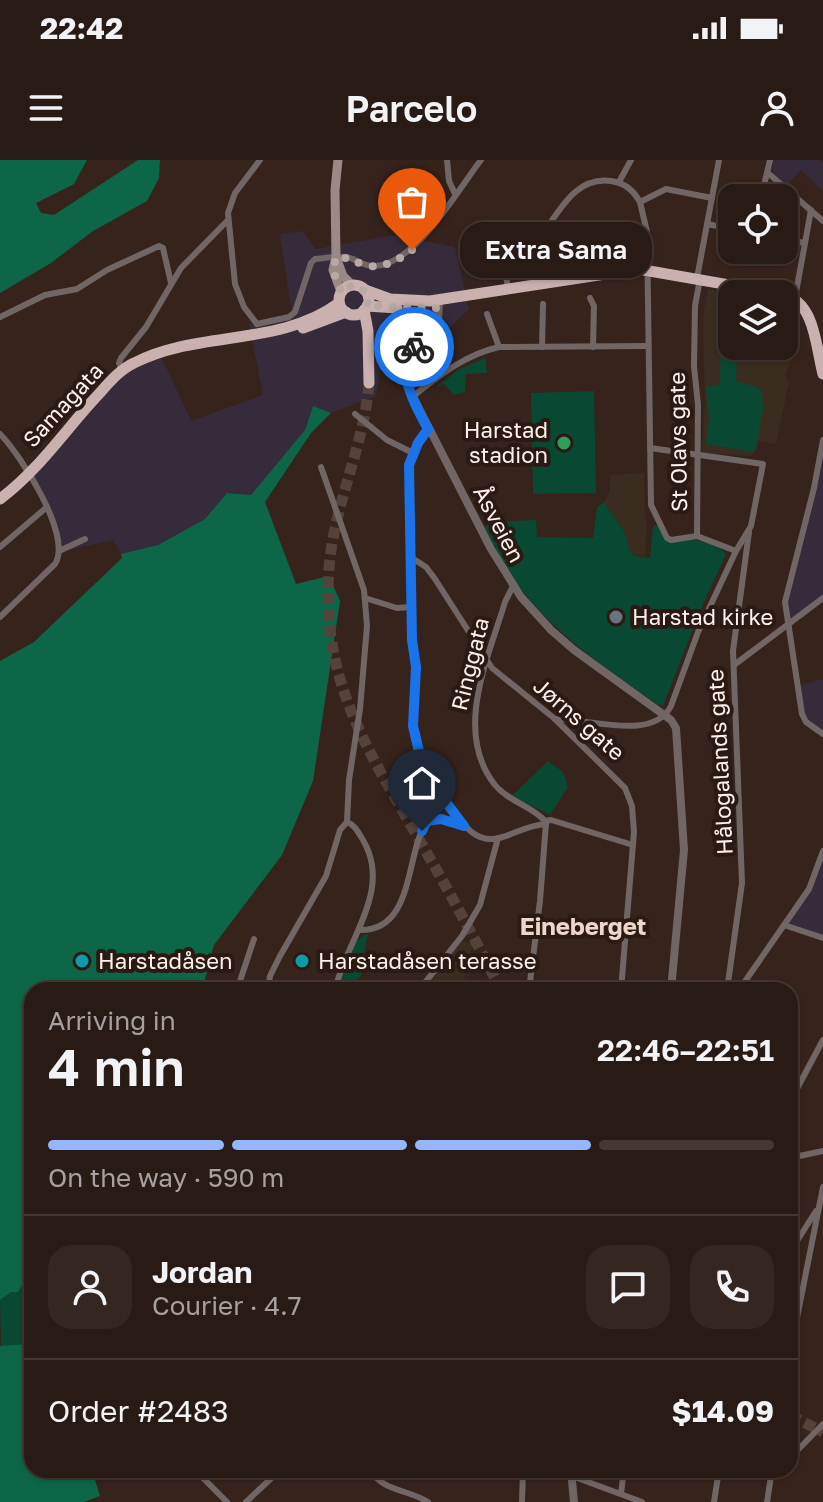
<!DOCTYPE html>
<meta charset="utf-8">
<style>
body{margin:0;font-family:"Golos Text",sans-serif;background:#342722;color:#f1f3f6;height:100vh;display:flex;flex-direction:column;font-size:30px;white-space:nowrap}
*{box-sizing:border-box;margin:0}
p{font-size:26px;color:#a5a1a0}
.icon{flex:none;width:44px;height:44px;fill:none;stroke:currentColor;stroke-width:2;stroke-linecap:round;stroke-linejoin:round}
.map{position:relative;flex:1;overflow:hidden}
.details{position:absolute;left:24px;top:822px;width:774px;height:496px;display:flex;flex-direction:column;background:#281a15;border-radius:24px;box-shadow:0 2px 6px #0004,0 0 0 2px #443834}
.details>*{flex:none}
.fabs{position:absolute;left:718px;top:24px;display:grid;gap:16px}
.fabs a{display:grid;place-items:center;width:80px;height:80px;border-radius:16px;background:#281a15;box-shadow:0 2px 6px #0004,0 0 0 2px #443834;font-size:40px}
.pin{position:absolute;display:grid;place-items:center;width:68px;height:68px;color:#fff;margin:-82px -34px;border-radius:50% 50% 50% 0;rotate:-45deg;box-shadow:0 0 8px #0007}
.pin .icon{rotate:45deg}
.courier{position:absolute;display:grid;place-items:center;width:80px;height:80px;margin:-40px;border:6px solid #1a73e8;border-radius:50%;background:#fff;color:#222;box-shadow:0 2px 10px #0007}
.bubble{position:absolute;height:56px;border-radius:24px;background:#281a15;box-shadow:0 2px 6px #0004,0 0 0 2px #443834;font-size:26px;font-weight:600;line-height:56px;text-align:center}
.overview em{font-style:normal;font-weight:600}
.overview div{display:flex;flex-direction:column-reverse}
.overview{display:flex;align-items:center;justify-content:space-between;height:136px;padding:0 24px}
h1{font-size:52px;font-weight:600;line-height:60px}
.bar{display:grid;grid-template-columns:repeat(4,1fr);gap:12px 8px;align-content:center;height:96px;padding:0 24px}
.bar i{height:10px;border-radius:6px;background:#443834}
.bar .current{background:#95b6fd}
.bar p{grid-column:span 4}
.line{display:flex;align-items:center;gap:20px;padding:0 24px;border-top:2px solid #443834}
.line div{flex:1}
.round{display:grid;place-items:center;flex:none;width:84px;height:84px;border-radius:24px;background:#342722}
.status{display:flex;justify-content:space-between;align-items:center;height:56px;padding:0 40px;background:#281a15;direction:ltr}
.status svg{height:22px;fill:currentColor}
header{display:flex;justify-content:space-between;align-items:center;height:104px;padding:0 24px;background:#281a15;font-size:36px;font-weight:600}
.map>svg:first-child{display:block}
</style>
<div class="status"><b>22:42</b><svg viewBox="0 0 49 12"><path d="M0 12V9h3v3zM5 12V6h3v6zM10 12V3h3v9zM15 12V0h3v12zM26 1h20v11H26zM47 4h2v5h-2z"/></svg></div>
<header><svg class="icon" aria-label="menu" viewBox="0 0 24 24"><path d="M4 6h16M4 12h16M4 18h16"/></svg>Parcelo<svg class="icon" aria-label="person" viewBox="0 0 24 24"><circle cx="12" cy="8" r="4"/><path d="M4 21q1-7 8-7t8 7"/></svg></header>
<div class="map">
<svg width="823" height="1342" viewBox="0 0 823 1342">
<rect width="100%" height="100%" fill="#36231c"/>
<g fill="#362b3a">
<polygon points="772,0 819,0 823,3 823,31 801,10 786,26 773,12"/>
<polygon points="303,71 316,89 395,75 455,87 469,149 419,198 382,200 376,236 331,253 313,246 305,270 251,336 227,333 205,359 158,385 121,394 113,380 61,392 44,345 25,310 127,202 159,192 191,261 263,235 249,163 292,155 280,74"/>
<polygon points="823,290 823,435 786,464 786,433"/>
<polygon points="823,519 823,573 808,563 795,527"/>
<polygon points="823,695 823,780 783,767 807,730"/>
</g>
<g fill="#3a2d1f">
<polygon points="708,129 732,134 732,186 784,186 784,145 797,149 791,180 794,191 785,216 789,222 776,284 758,281 757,289 751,296 702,293 705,243 703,157"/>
<polygon points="644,313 645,360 647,361 645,397 634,395 630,391 624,371 604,342 610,331 610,315"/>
<polygon points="461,781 473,784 464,818 478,824 476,830 421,830"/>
</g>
<g fill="#094832">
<polygon points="732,155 732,186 737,186 736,221 757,227 762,231 763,249 756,288 753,292 706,284 709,259 706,227 720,225 721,157"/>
<polygon points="485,198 487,213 466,214 465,232 454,235 444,224 436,227 458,210"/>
<polygon points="594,231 596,333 533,334 531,233"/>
<path d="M604,342L624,371L630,391L634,396L650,398L653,366L657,365L667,381C687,380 711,377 726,394L700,451L663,546L657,544C603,506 546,469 509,412C500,398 493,383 485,368L489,362L536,360L537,377L593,378L597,347Z"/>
<polygon points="548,601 563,612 568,627 550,655 512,636"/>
<polygon points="368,773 363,799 368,805 351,830 337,830 357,780"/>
<polygon points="32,1055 32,1189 27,1184 1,1187 0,1140 26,1119 25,1088"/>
</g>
<g fill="#0e6648">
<polygon points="0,0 87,0 74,24 36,43 41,53 54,55 138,0 160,0 159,18 147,41 93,71 51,103 0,133"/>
<polygon points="313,246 331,253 311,273 265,342 296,424 329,416 340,441 313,621 282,695 214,785 202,830 32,830 32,1055 25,1088 26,1119 18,1132 11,1132 0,1140 0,501 34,482 122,398 121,394 158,385 205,359 227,333 251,335 305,270"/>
<polygon points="27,1184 32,1189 32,1310 92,1310 100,1336 84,1342 0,1342 0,1186"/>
</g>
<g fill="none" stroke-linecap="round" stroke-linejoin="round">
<g stroke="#54423b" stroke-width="11" stroke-dasharray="11 5.5" stroke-linecap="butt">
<path d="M369,223C364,287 334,344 329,408C321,517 364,584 416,674C446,726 474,777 501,830"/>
<polyline points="790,1255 823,1272"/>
</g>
<g stroke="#716666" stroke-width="6">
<polyline points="447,0 449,21 455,34"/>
<polyline points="768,13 823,61"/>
<polyline points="619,22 631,0"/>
<polyline points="761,38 770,0"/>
<polyline points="640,42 647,72 651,345 667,378 671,380 697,376"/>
<polyline points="707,64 732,69"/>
<polyline points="784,79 804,83"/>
<polyline points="697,118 719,0"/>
<polyline points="700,119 695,146 694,206 698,245 697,376 736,391"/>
<path d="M508,128L506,116L509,111C518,101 529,91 538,80C558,55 573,16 611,21C625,23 633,30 640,42L666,29L712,38"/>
<polyline points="590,138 594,146 593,187"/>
<polyline points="795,138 811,50"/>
<polyline points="487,154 499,187"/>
<polyline points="0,157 45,135 77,129 107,110 159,86 163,88 171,123"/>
<path d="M257,164L289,157L295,152L311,103L315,99C325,98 336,96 346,97C356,98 363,107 375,106C416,104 457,31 481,0"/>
<polyline points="257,164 244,147 235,124 228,53 235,33 260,0"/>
<polyline points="542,187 543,144"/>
<polyline points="122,209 119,203 121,198 146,167 181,108 228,60"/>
<path d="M412,237C439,216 464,195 499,187L647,186"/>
<polyline points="355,254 387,280 413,293"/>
<path d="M428,269L418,283L409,305L412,489C418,513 413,537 413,563C414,598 433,626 454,652C464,665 474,680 493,679C509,678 525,665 546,664"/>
<path d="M0,274C20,294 73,376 55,404L0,457"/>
<polyline points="823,280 814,328 785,442 802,554 806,562 823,574"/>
<polyline points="0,387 47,347"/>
<polyline points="59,391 85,379"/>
<polyline points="412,398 426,407 435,419 492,508 555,559 625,628 632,646 634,672 621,830"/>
<path d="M513,426L505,442C488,499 453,572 495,625C509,642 532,646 545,661L551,660L633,685"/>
<polyline points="365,438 397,448 411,447"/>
<polyline points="734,505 823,438"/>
<path d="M555,559C588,558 653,582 671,546L698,472L736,391L751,366L763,304L650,288"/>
<polyline points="784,765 823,778"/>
<path d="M359,770C415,772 405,693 427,661L441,659L464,666"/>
<polyline points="745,822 768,830"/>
<polyline points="237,830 254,779"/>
<polyline points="268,830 270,816 280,796 326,716 340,670 347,662 349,620 360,549 367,466 364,430 321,307"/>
<path d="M335,830C346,780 393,731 363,680C358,672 355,665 347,662"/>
<polyline points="419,830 462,776 480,745 498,678"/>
<polyline points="529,830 540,741 546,663"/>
<polyline points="727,830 742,723 733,491 749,372"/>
<polyline points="739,830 809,729 823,691"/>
<polyline points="790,955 792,938 823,880"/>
<polyline points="790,998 823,991"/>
<polyline points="790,1092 816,1051"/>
<polyline points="790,1193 823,1027"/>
<polyline points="790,1298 823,1264"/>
<polyline points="195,1310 227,1342"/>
<path d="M371,1310C381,1331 410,1330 428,1342"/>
<polyline points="572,1316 642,1342"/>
<polyline points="621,1333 624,1310"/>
<polyline points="246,1342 280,1310"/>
<polyline points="522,1342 523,1310"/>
<polyline points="714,1342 719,1310"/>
<polyline points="767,1342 772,1310"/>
</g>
<g stroke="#716666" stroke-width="8">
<path d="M439,141L438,161C421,185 401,190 407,225L491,389L521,437L551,470L574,490L671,560L676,568L684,690L671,830"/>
<polyline points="571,1310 574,1342"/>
</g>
<g stroke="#9b8988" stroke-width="9">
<polyline points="338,0 335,30 336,97 333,110 341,132"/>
<polyline points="336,97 343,116 352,125"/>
</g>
<g stroke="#cab0af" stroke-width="11">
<circle cx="354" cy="140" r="15"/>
<polyline points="365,130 390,139 430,141 638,109 781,134"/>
<path d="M784,135C815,142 816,188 823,214"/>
<polyline points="367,146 397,148"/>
<polyline points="364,150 368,171 369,223"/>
<polyline points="303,168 346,152"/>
<path d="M0,339C38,311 66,269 97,236C108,224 119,210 134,203C197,170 280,187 339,143"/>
</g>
</g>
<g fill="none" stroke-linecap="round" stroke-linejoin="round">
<path stroke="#b8a9a4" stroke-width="8" stroke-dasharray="0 14.4" d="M412,90C399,100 379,111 362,104C351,100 348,97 336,97L333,110L341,132L348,126L360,127L368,136L367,146L439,148L436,165L414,187"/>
<path stroke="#1a73e8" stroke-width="10" d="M414,187C397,218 414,242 428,269L418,283L409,305L412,480L416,507L413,566L422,604L433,625L464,666L441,659L427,661L422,671"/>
</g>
<circle fill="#2e9e5b" stroke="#2b1a13" stroke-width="3" cx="564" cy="283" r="8"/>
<circle fill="#6b7280" stroke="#2b1a13" stroke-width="3" cx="616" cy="457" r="8"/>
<g fill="#0f9aa8" stroke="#2b1a13" stroke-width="3">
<circle cx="82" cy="801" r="8"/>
<circle cx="302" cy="801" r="8"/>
</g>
<g text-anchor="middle" stroke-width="8" stroke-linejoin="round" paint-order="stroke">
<g font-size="22" fill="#fef1ed" stroke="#2b1a13">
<text transform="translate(63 245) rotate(-47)" y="8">Samagata</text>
<text transform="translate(678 282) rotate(-91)" y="8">St Olavs gate</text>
<text transform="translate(499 364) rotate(62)" y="8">Åsveien</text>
<text transform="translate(470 504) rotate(-76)" y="8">Ringgata</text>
<text transform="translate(579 559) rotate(41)" y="8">Jørns gate</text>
<text transform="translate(720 602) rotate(-93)" y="8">Hålogalands gate</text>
</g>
<g font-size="22" fill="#fef1ed" stroke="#2b1a13" text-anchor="start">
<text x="548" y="278" text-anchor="end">Harstad<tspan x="548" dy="25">stadion</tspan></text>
<text x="632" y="465">Harstad kirke</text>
<text x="98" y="809">Harstadåsen</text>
<text x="318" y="809">Harstadåsen terasse</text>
</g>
<g font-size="24" font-weight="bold" fill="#efd6cd" stroke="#2b1a13">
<text x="583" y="775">Eineberget</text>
</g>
</g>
</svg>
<div class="fabs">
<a><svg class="icon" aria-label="locate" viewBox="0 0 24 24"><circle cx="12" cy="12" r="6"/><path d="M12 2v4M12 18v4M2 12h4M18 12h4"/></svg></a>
<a><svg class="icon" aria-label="layers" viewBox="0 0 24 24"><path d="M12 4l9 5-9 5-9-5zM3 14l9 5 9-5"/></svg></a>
</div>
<div class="pin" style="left:412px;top:90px;background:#ea580c"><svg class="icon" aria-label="bag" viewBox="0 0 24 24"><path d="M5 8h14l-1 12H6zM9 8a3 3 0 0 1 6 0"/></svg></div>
<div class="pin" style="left:422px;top:671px;background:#1f2937"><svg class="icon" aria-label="home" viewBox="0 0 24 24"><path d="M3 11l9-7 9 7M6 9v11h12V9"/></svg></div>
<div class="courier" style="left:414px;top:187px"><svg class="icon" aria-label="bike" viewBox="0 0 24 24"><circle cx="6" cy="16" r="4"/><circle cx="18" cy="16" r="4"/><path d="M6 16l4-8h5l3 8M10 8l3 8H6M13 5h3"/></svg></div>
<div class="bubble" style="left:460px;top:62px;width:192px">Extra Sama</div>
<section class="details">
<div class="overview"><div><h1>4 min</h1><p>Arriving in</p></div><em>22:46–22:51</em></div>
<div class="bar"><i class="current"></i><i class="current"></i><i class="current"></i><i></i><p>On the way · 590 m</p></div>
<div class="line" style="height:144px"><a class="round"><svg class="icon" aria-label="person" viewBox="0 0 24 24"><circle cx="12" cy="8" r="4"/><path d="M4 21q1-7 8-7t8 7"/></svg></a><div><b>Jordan</b><p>Courier · 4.7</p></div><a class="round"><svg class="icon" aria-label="chat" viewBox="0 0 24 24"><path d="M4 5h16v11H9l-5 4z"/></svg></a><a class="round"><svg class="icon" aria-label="phone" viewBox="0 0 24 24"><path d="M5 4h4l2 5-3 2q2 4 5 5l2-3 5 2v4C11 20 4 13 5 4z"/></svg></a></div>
<div class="line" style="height:104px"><div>Order #2483</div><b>$14.09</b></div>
</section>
</div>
